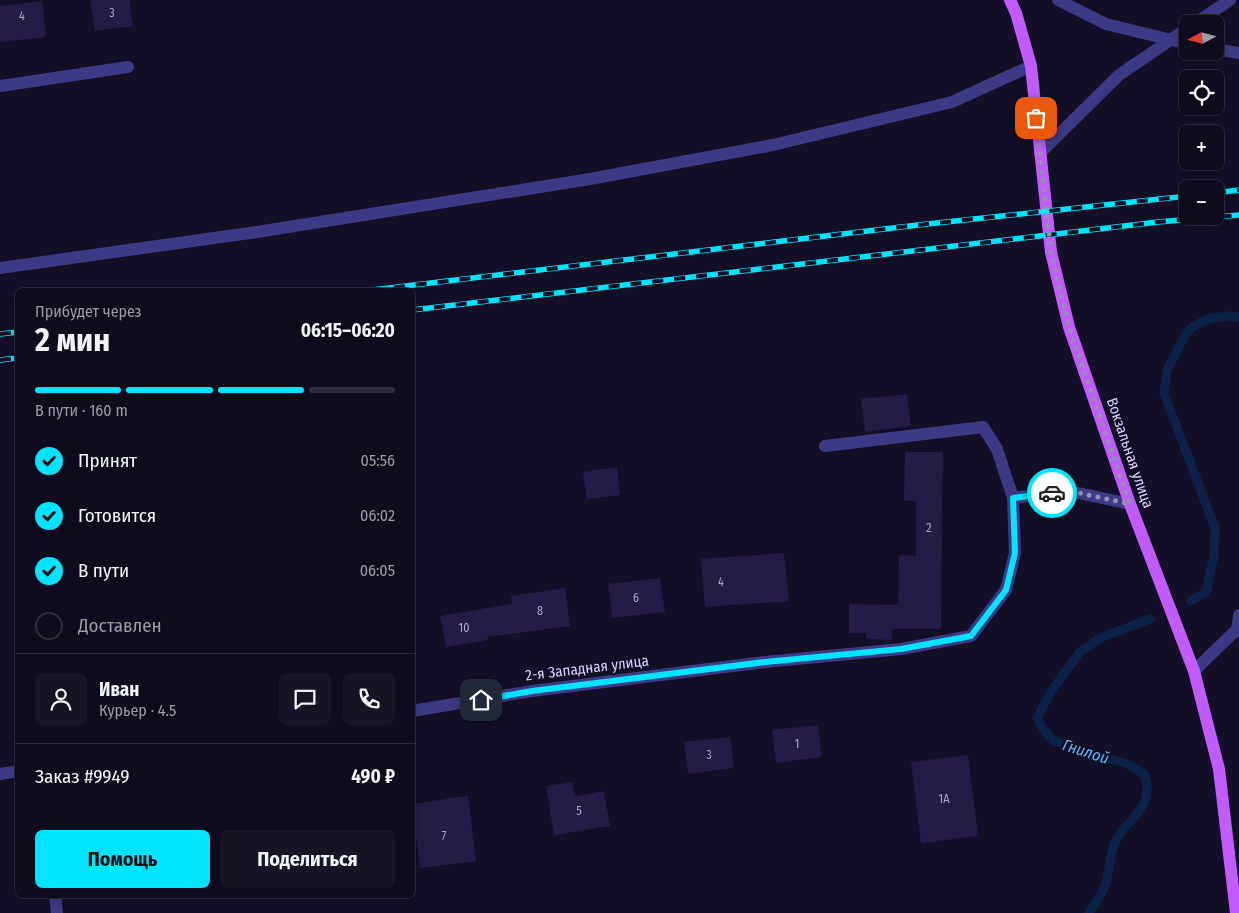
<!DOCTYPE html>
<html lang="ru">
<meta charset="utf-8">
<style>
body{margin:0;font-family:"Fira Sans Condensed",sans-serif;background:#171425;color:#f1f3f6;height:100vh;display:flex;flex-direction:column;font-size:19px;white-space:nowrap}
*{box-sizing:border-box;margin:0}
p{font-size:16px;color:#9b9ba3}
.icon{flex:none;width:28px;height:28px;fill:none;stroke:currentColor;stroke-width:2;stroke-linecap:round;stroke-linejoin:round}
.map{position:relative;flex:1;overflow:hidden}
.side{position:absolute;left:15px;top:288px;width:400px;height:610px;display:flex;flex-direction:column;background:#0e0b1c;border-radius:8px;box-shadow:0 2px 8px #0003,0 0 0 1px #2e2b3b}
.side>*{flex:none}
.needle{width:32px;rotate:263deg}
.tools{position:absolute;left:1179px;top:15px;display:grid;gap:10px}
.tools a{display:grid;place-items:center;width:45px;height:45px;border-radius:8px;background:#0e0b1c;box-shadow:0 2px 8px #0003,0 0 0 1px #2e2b3b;font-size:25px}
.pin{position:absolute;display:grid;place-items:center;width:42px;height:42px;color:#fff;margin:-21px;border-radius:10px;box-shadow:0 2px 8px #0006}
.courier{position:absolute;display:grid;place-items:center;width:50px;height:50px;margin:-25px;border:4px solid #00e5ff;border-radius:50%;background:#fff;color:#222;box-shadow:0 1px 6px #0007}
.overview em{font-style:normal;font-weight:700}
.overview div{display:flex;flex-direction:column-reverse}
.overview{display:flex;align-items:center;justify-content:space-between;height:85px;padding:0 20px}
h1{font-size:32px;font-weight:700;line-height:38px}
.bar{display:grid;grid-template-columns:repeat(4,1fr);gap:8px 5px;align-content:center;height:60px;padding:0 20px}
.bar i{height:6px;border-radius:4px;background:#2e2b3b}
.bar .on{background:#00e5ff}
.bar p{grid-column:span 4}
.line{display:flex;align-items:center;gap:12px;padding:0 20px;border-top:1px solid #2e2b3b}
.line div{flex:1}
.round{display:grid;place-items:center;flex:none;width:52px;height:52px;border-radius:8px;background:#171425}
ol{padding:0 20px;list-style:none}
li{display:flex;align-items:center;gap:15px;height:55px}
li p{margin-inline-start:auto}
li .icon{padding:5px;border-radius:50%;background:#00e5ff;color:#111;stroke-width:4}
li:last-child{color:#9b9ba3}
li i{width:28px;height:28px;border:2px solid #2e2b3b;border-radius:50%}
.button{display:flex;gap:10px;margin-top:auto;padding:10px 20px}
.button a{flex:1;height:58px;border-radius:8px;background:#00e5ff;color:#111;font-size:20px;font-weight:700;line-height:58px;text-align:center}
.button a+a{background:#171425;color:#f1f3f6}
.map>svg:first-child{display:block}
</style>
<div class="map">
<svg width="1239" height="913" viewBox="0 0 1239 913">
<rect width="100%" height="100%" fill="#130f26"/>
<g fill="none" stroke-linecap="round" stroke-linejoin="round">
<g stroke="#0c2248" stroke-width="9">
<polyline points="1191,601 1207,591 1209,578 1214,556 1215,528 1164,393 1167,370 1187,332 1194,326 1210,318 1229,316 1239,317"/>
<path d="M1089,913C1095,904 1103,893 1106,883C1109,870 1110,857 1114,845C1125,817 1156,811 1145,775L1128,764L1099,756L1053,740L1041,726L1037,718L1052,690L1080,652L1100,638L1150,619"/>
</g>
</g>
<g fill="#241b47">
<polygon points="90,0 129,0 133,26 95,31"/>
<polygon points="42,1 46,37 0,42 0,6"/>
<polygon points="907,394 911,426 865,432 861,399"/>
<polygon points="905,452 943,452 941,629 892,629 892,640 866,639 866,633 849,633 849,604 898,605 899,555 916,556 916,501 904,501"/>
<polygon points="617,467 620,495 587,499 583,472"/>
<polygon points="784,553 789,601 705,607 701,559"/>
<polygon points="660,578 665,612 612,618 608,584"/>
<polygon points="565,588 570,626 487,637 488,640 446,647 440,616 512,604 511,596"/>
<polygon points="818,725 822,757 776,763 772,730"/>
<polygon points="730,737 734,768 688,774 684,742"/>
<polygon points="968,755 978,836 921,843 911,762"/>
<polygon points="572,782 575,796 604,791 610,826 554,835 546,786"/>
<polygon points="468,796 476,861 420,868 412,804"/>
</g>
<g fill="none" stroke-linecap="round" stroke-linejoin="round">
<g stroke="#3d3a85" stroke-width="12">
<polyline points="1058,0 1106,24 1188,44"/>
<polyline points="1194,24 1230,0"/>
<polyline points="1215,49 1239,53"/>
<polyline points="0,86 128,67"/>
<polyline points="1040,153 1119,75 1188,28"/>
<polyline points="0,268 257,232 590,179 773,145 952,102 1031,66"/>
<polyline points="1013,498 1069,491 1130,504"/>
<polyline points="1237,630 1239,615"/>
<polyline points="1194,671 1232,634 1239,629"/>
<polyline points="412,711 532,691 765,662 901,649 971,636 1006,590 1015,553 1013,498 997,449 983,427 825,446"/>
<polyline points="0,774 18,771"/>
<polyline points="55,895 57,913"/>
</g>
<polyline stroke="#c25bff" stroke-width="12" points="1010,0 1016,13 1031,66 1051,252 1069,327 1130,504 1194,671 1219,769 1236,913"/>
<g stroke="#00e5ff" stroke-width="5.5">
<g id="rail">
<polyline points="1215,193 1239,190"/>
<polyline points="372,290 918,225 1188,196"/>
<polyline points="412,310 1158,222 1239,215"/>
<polyline points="0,334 18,332"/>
<polyline points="0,360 18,358"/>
</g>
</g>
<use href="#rail" stroke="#130f26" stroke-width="4" stroke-dasharray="11" stroke-linecap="butt"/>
</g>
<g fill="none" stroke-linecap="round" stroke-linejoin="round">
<polyline stroke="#948fb3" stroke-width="5" stroke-dasharray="0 9" points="1036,118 1051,252 1069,327 1130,504 1070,491 1052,493"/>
<polyline stroke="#00e5ff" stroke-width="6" points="481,700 532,691 765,662 901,649 971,636 1006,590 1015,553 1013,498 1052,493"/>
</g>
<g text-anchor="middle" stroke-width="5" stroke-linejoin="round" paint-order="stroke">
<g font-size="12" fill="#aca6d1">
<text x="112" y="17">3</text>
<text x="22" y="20">4</text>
<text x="929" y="532">2</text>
<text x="721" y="586">4</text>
<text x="636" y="602">6</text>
<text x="540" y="615">8</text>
<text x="464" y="632">10</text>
<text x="797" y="748">1</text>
<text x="709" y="759">3</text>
<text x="944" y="803">1А</text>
<text x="579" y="815">5</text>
<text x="444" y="840">7</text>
</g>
<g font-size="15" fill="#d9d4ff" stroke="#130f26">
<text transform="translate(1130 453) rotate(71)" y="5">Вокзальная улица</text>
<text transform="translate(587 668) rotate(-7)" y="5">2-я Западная улица</text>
</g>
<g font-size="16" font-style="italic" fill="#62b6ff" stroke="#130f26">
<text transform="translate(1086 751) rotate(18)" y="6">Гнилой</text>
</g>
</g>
</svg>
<div class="tools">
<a><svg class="needle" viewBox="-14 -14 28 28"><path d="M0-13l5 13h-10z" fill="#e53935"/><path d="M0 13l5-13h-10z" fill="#9b9ba3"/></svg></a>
<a><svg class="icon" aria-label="locate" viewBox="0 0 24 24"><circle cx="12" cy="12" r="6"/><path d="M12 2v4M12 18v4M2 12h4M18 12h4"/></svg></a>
<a>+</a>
<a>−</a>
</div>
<div class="pin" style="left:1036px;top:118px;background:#ea580c"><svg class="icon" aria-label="bag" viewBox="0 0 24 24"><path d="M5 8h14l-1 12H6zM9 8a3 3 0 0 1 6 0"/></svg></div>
<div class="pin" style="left:481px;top:700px;background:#1f2937"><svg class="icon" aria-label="home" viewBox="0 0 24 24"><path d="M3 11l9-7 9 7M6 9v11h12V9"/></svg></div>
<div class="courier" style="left:1052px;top:493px"><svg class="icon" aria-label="car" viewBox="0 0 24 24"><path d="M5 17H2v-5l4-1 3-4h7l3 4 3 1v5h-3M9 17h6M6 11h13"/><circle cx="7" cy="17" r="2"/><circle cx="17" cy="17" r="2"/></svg></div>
<section class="side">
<div class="overview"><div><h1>2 мин</h1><p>Прибудет через</p></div><em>06:15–06:20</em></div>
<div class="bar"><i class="on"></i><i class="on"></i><i class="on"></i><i></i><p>В пути · 160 m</p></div>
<ol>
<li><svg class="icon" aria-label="check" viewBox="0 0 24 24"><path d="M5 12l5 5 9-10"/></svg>Принят<p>05:56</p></li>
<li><svg class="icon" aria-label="check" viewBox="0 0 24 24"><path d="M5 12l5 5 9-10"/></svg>Готовится<p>06:02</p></li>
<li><svg class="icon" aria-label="check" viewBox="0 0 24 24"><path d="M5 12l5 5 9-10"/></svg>В пути<p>06:05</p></li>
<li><i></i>Доставлен</li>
</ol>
<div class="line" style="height:90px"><a class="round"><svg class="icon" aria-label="person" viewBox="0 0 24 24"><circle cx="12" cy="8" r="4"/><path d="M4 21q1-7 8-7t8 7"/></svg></a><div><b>Иван</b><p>Курьер · 4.5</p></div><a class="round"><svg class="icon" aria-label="chat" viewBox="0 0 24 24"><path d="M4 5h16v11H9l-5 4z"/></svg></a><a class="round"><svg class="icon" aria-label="phone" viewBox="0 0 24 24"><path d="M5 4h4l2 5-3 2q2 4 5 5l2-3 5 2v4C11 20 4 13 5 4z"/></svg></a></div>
<div class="line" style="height:65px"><div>Заказ #9949</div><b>490 ₽</b></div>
<div class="button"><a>Помощь</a><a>Поделиться</a></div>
</section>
</div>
